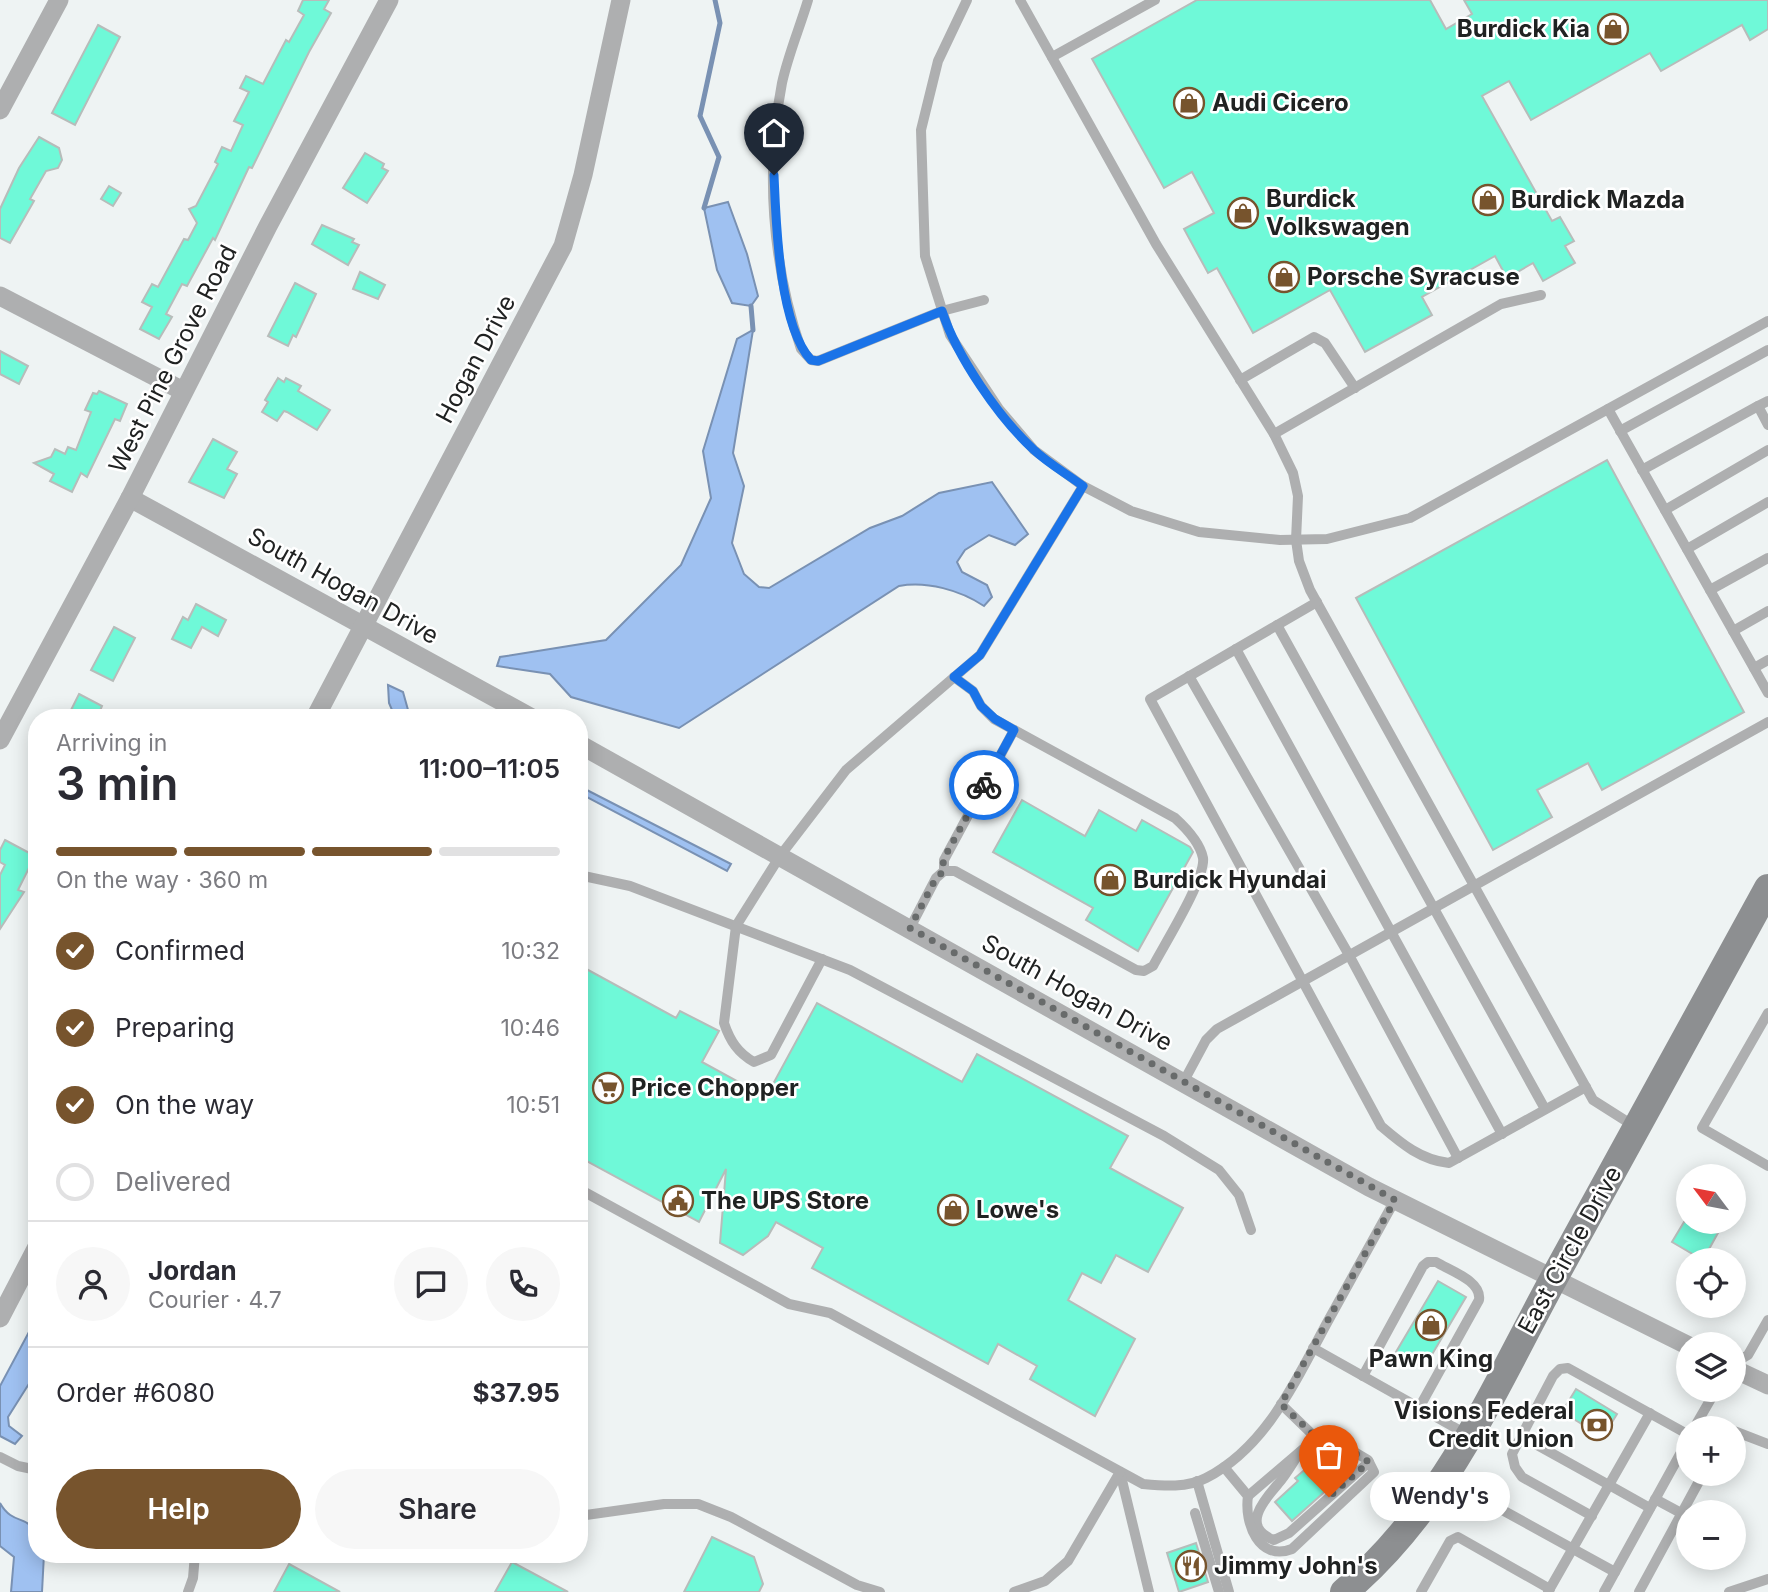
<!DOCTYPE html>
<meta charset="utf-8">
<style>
body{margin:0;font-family:Inter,sans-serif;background:#f7f7f7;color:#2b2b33;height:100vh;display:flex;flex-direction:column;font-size:26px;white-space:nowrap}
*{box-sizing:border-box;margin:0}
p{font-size:23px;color:#7c7c81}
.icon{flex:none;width:38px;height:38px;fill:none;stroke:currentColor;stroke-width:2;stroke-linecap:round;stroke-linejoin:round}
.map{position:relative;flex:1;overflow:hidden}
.drawer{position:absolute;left:28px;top:709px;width:560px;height:854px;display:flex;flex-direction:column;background:#fff;border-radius:28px;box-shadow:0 4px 18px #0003}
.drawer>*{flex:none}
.needle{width:46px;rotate:302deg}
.fabs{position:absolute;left:1676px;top:1164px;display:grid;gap:14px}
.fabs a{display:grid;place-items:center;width:70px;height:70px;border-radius:50%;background:#fff;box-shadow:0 4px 18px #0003;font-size:35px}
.pin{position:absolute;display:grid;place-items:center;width:60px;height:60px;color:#fff;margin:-72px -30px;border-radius:50% 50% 50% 0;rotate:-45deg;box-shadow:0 0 7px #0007}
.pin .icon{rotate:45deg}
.courier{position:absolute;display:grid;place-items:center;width:70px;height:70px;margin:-35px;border:5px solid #1a73e8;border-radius:50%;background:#fff;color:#222;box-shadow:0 2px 9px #0007}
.bubble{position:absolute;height:49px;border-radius:24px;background:#fff;box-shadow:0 4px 18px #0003;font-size:23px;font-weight:600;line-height:49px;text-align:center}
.summary em{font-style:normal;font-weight:600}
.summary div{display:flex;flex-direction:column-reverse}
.summary{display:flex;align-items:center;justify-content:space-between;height:119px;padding:0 28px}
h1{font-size:46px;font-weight:600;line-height:52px}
.bar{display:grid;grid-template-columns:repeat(4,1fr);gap:10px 7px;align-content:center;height:84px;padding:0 28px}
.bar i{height:9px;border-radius:5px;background:#e1e1e2}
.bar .active{background:#77542d}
.bar p{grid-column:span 4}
.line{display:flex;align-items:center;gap:18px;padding:0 28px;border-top:2px solid #e1e1e2}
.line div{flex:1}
.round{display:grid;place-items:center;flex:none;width:74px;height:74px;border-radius:37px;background:#f7f7f7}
ol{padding:0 28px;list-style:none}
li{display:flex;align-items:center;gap:21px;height:77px}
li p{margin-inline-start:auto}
li .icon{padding:7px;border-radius:50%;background:#77542d;color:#fff;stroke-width:4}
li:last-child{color:#7c7c81}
li i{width:38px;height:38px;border:4px solid #e1e1e2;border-radius:50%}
.primary-button{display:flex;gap:14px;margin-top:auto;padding:14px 28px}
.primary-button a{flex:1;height:80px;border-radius:42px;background:#77542d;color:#fff;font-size:28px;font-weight:600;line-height:80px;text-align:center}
.primary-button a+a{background:#f7f7f7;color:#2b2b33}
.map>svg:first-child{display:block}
</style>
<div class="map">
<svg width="1768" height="1592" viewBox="0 0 1768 1592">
<rect width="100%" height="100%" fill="#eef3f3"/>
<g fill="#9fc1f1" stroke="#7991b3" stroke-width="2">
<polygon points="728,202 747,254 758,296 751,306 732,303 717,270 704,208"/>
<path d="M753,330L733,453L744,486L732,543L744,574L759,587L769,588L870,528L902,516L939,493L992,482L1028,534L1015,545L989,535L965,550L957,562L962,572L987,585L992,597L984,606C960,590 927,581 899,586L679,728L571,697L550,674L497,666L500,657L606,640L681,565L711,498L703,451L737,339Z"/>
<polygon points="388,685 403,692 410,717 395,717 389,703"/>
<polygon points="579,786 731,864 727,871 579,793"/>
<polygon points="37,1317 37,1371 8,1417 9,1426 22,1436 15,1444 0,1436 0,1386"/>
<path d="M0,1503C16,1532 37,1506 37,1554H44L42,1592H11L14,1557L0,1546Z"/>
</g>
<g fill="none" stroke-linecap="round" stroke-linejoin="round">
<g stroke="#7991b3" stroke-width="5">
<polyline points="704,208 719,157 700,116 720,23 715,0"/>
<polyline points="751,306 753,330"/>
</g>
</g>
<g fill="#6ff9d8" stroke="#b7bcba" stroke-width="2">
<polygon points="303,0 329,0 324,9 331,13 309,52 252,168 249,167 215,240 213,238 187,286 182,284 166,314 172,317 159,339 140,329 152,307 142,302 152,284 158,287 184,239 188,240 197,223 189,209 196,206 218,164 215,162 222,147 231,151 243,125 234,121 249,92 240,88 246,76 263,84 286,40 289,42 304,15 298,11"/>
<polygon points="1197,0 1430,0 1446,29 1472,14 1464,0 1768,0 1768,29 1750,40 1742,25 1661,71 1650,53 1531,120 1509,81 1482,96 1552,221 1560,217 1574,241 1565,246 1575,263 1543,281 1533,263 1507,278 1495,256 1422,297 1432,315 1365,352 1330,290 1253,333 1217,268 1208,273 1184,229 1214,213 1192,172 1164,188 1092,59"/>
<polygon points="98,25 120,37 75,125 52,113"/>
<polygon points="39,137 59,148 62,160 58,168 46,171 30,199 34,201 10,243 0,238 0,209 19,168"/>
<polygon points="365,153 384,164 382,168 388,171 367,203 343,188"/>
<polygon points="109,186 121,193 113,206 101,199"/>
<polygon points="322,225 354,239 352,242 359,245 348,265 312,244"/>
<polygon points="360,272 385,285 378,299 353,289"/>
<polygon points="295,283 316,294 296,337 293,335 288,346 268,336"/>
<polygon points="0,351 28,366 19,384 0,374"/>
<polygon points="278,378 284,382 286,378 301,386 298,391 330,410 317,430 287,412 284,411 277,421 262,412 268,402 265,400"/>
<polygon points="99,391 127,404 120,421 115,419 87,477 81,473 72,492 50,481 54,474 34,463 51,457 55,449 65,454 68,447 76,450 91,412 85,410 93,393 97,394"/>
<polygon points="213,439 237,452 227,469 237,474 224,498 189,482"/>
<polygon points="1607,460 1744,712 1602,790 1588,763 1537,790 1552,817 1493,850 1356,598"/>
<polygon points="196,604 226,620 218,636 202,627 191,648 172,639 183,617 188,620"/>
<polygon points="114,627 135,638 113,681 91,670"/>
<polygon points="79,694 102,706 97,718 67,718"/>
<polygon points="1022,800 1085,836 1099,810 1136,831 1142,820 1190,847 1193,852 1138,951 1086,920 1093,908 993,852"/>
<polygon points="5,840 35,856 18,890 24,892 0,929 0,875 5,865 0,862 0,850"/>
<polygon points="579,965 676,1018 680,1011 719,1031 702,1062 766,1097 817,1003 962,1082 977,1054 1128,1136 1110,1168 1183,1208 1148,1272 1116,1255 1101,1283 1082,1273 1068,1300 1135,1339 1095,1416 1030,1379 1037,1366 998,1344 988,1364 812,1268 823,1248 776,1222 768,1236 743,1255 720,1243 726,1169 699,1222 579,1157"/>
<polygon points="1684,1222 1704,1222 1719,1231 1703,1260 1672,1242"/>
<polygon points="1438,1281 1466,1297 1424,1368 1396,1352"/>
<polygon points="1576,1389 1617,1414 1603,1437 1562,1412"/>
<polygon points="1323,1459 1340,1478 1292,1521 1275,1502 1298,1481 1295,1478 1309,1466 1312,1469"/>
<polygon points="712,1537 754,1557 763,1584 759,1592 684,1592"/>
<polygon points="1196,1543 1208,1582 1179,1592 1167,1553"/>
<polygon points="512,1562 568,1592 495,1592"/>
<polygon points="289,1564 340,1592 274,1592"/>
</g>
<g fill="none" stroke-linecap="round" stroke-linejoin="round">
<g stroke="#aeafb0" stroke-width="10">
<path d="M808,0C800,27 788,55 782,83C765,170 772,264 801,349L811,360L818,361L942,311L984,300"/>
<polyline points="967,0 938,61 921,130 925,256 950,335 999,409 1034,450 1083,486 1131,511 1199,532 1280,540 1327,539 1410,518 1768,321"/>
<polyline points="1020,0 1156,244 1274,434 1293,473 1298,496 1296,540 1299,561 1310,590 1593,1100 1634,1126"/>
<polyline points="1052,57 1155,0"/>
<polyline points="1240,380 1314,337 1325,343 1355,388"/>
<polyline points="1768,401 1758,406 1768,425"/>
<polyline points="1608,409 1768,693"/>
<polyline points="1620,431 1768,350"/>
<polyline points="1274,434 1501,304 1541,295"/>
<polyline points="1642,470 1758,406"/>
<polyline points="1665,510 1768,450"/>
<polyline points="1687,549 1768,502"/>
<polyline points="1710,590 1768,558"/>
<path d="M1317,602L1150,699L1381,1126C1402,1144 1421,1160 1449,1163L1586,1087"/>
<polyline points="1277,625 1545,1109"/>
<polyline points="1733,631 1768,611"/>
<polyline points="1236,649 1502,1134"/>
<polyline points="1754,668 1768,660"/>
<polyline points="1189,676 1349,955 1458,1158"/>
<polyline points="944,871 944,860 1014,730"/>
<polyline points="579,875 630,886 850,970 1164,1136 1219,1170 1239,1195 1251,1230"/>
<path d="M910,928L936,878L944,871H955L1136,970L1144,971L1153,966C1164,945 1206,878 1203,858C1200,843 1186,828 1175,818L994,719L981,706L973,691L954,677"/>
<path d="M822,959L771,1055L754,1062C738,1053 730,1041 724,1023L736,926L780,856L846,770L980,655L1083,486"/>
<polyline points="1768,1013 1702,1128 1768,1166"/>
<polyline points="1184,1081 1206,1040 1217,1029 1768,722"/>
<path d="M579,1189L789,1304L830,1313L1143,1484C1164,1486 1187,1488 1206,1478C1267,1447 1297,1378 1328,1321C1350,1281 1373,1240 1395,1200"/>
<polyline points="1313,1348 1468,1435"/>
<polyline points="1734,1363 1748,1355 1768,1320"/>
<path d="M1363,1376L1423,1266L1428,1262H1436C1451,1271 1482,1281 1479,1300L1419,1408"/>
<polyline points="1694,1428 1716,1390"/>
<polyline points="1734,1431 1768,1444"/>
<polyline points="1521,1436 1609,1485 1650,1413"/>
<path d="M1300,1452C1293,1462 1287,1474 1278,1484C1264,1500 1240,1527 1274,1540L1289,1533L1369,1462"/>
<polyline points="0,1457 18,1466 37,1470"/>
<path d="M1224,1467L1248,1496C1244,1523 1259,1562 1292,1549L1374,1472L1368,1460L1341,1444L1316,1438L1281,1404"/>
<polyline points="1120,1472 1149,1592"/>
<polyline points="1444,1478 1615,1572"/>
<polyline points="1197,1481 1229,1592"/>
<polyline points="1248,1496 1316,1438"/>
<polyline points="1655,1499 1681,1513"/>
<polyline points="1195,1513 1219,1592"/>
<polyline points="579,1516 664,1504 698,1504 731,1517 857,1585 880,1592"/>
<polyline points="1592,1516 1522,1477 1515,1467 1512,1454 1553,1376 1560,1369 1568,1368 1689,1435"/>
<polyline points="188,1592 193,1578 195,1554"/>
<polyline points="1014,1592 1045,1581 1068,1561 1120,1472"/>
<polyline points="1421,1592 1450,1541 1458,1537 1550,1589"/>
<polyline points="1548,1592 1609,1485 1650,1508"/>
<polyline points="1604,1592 1689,1438"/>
<polyline points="1639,1592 1703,1474"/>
<polyline points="1729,1592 1768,1579"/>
</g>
<g stroke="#aeafb0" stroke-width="19">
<polyline points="0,110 59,0"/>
<polyline points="0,296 183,391"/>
<polyline points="130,498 532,718"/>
<polyline points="315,718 563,246 583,175 621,0"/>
<polyline points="0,740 130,498 268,226 389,0"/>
<polyline points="579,744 1369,1187 1689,1346"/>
<polyline points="0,1318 37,1247"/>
<polyline points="1734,1369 1768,1385"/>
</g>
<path stroke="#8d8f91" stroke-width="28" d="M1344,1592C1443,1510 1494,1388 1554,1278C1625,1148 1697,1018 1768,888"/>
</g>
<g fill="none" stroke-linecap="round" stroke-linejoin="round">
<polyline stroke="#686b6b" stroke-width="7" stroke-dasharray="0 12.6" points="984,785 943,860 944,871 936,878 910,928 1395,1200 1281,1404 1317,1438 1341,1444 1369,1462 1329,1497"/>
<path stroke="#1a73e8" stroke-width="9" d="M774,175C776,223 779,325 811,360L818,361L942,311C957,357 999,418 1034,450C1049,464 1067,474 1083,486L980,655L954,677L973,691L981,706L995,719L1014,730L984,785"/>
</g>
<defs>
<g id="shop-ring" transform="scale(1.575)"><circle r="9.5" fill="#fff" stroke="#77542d" stroke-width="1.5"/><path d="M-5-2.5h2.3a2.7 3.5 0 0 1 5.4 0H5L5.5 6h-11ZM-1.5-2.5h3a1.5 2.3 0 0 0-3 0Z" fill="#77542d"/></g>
<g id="supermarket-ring" transform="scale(1.575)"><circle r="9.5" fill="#fff" stroke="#77542d" stroke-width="1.5"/><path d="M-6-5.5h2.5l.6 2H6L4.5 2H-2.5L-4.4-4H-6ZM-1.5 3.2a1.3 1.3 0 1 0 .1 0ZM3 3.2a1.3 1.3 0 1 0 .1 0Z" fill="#77542d"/></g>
<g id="civic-ring" transform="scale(1.575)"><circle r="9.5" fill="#fff" stroke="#77542d" stroke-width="1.5"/><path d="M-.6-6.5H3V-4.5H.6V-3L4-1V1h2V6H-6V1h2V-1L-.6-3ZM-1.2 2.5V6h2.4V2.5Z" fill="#77542d"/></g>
<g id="bank-ring" transform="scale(1.575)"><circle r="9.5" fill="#fff" stroke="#77542d" stroke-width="1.5"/><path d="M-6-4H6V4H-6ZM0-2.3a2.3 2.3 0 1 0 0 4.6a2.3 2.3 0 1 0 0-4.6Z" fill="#77542d"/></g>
<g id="restaurant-ring" transform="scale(1.575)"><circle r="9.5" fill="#fff" stroke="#77542d" stroke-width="1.5"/><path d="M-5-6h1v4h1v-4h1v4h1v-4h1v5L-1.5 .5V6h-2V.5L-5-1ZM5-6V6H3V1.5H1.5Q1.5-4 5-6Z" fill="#77542d"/></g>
</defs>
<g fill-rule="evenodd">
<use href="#shop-ring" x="1613" y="29"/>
<use href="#shop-ring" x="1189" y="103"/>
<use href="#shop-ring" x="1488" y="200"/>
<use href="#shop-ring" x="1243" y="213"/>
<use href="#shop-ring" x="1284" y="277"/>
<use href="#shop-ring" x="1110" y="880"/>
<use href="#supermarket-ring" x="608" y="1088"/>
<use href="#civic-ring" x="678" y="1201"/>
<use href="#shop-ring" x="953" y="1210"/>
<use href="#shop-ring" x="1431" y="1325"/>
<use href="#bank-ring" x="1597" y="1425"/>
<use href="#restaurant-ring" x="1191" y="1566"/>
</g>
<g text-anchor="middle" stroke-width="5" stroke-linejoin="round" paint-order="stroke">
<g font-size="24" font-weight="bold" fill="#202222" stroke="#fff" text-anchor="start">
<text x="1590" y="37" text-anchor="end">Burdick Kia</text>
<text x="1212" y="111">Audi Cicero</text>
<text x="1266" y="207">Burdick<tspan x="1266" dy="28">Volkswagen</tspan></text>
<text x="1511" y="208">Burdick Mazda</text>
<text x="1307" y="285">Porsche Syracuse</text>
<text x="1133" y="888">Burdick Hyundai</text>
<text x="631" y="1096">Price Chopper</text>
<text x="701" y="1209">The UPS Store</text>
<text x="976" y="1218">Lowe's</text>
<text x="1431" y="1367" text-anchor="middle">Pawn King</text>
<text x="1574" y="1419" text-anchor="end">Visions Federal<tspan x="1574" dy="28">Credit Union</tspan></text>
<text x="1214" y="1574">Jimmy John's</text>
</g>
<g font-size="24" fill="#202222" stroke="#fff">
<text transform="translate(173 359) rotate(-63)" y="8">West Pine Grove Road</text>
<text transform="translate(476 359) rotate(-62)" y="8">Hogan Drive</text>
<text transform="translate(343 586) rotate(29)" y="8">South Hogan Drive</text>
<text transform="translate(1077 993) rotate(29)" y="8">South Hogan Drive</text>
<text transform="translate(1570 1250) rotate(-61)" y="8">East Circle Drive</text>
</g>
</g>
</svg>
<div class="fabs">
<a><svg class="needle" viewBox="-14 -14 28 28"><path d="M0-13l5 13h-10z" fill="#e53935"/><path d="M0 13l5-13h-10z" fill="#7c7c81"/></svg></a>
<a><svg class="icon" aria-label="locate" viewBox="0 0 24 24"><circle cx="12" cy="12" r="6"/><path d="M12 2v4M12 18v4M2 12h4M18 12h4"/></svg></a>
<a><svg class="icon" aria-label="layers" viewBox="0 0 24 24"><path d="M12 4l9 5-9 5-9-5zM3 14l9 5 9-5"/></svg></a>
<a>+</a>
<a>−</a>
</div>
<div class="pin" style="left:1329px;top:1497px;background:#ea580c"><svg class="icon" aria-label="bag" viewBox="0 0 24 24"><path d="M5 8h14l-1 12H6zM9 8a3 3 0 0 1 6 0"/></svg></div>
<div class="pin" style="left:774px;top:175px;background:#1f2937"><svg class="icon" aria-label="home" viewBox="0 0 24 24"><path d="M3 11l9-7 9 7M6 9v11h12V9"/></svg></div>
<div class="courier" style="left:984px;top:785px"><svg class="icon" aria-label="bike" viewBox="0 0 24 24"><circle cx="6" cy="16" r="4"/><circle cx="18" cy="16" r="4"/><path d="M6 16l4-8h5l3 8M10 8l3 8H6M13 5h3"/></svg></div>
<div class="bubble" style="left:1370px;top:1472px;width:140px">Wendy's</div>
<section class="drawer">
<div class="summary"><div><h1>3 min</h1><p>Arriving in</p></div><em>11:00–11:05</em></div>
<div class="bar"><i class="active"></i><i class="active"></i><i class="active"></i><i></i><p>On the way · 360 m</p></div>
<ol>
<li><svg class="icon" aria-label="check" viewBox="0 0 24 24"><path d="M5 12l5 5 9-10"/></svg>Confirmed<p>10:32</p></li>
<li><svg class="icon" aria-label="check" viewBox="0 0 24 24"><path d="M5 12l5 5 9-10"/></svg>Preparing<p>10:46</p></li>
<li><svg class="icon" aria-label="check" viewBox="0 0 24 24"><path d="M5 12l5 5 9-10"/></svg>On the way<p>10:51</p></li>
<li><i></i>Delivered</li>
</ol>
<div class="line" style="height:126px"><a class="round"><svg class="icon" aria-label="person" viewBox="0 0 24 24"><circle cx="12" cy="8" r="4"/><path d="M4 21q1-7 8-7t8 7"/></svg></a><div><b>Jordan</b><p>Courier · 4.7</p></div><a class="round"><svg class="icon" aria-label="chat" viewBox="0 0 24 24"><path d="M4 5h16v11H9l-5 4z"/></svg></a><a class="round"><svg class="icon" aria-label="phone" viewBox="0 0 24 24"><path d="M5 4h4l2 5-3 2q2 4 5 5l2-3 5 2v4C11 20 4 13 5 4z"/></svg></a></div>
<div class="line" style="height:91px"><div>Order #6080</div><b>$37.95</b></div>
<div class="primary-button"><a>Help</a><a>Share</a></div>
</section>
</div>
